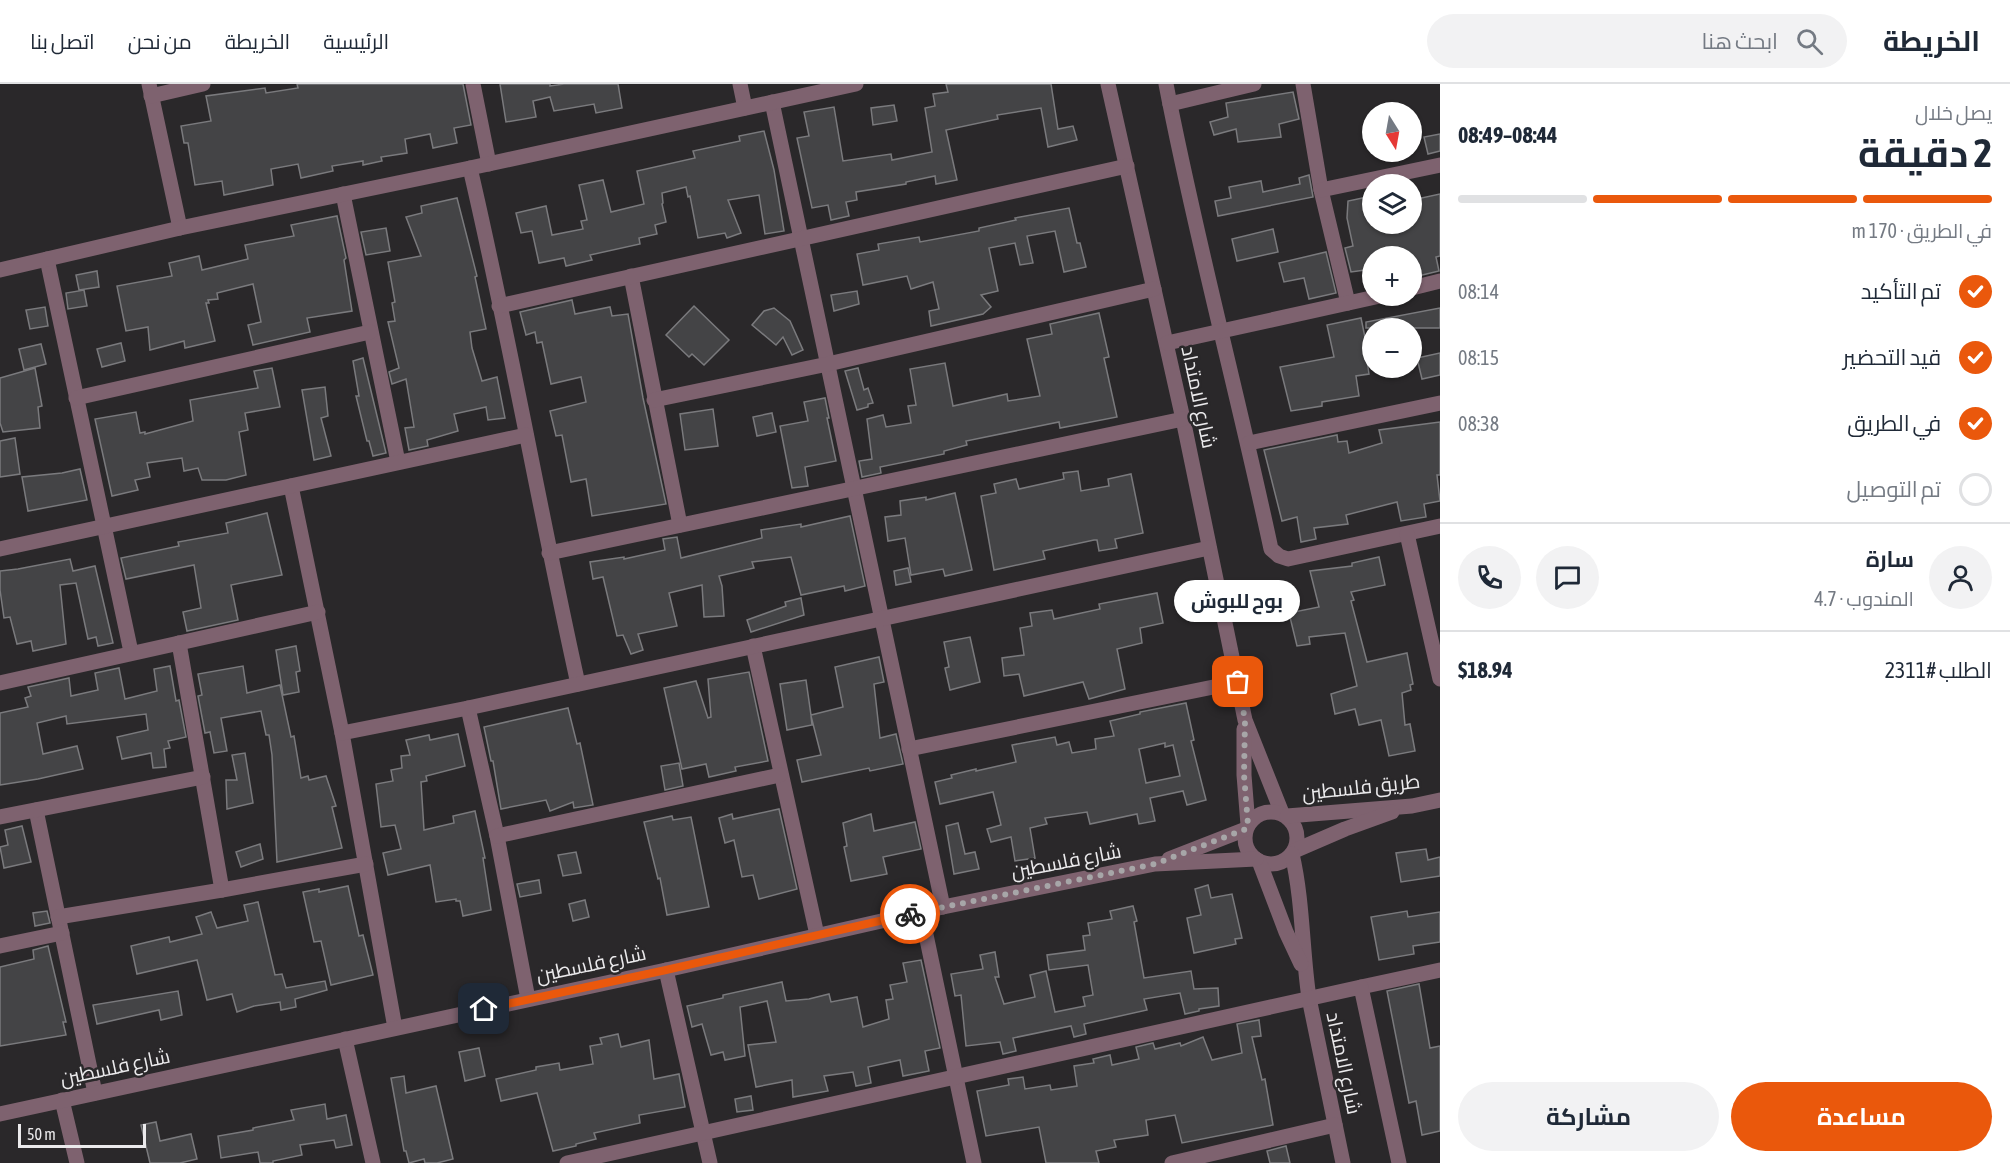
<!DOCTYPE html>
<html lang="ar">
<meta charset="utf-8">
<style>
body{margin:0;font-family:"Asap Condensed",Cairo,sans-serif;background:#f2f2f3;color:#1f2937;direction:rtl;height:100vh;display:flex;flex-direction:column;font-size:22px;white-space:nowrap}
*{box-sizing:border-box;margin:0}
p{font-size:20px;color:#747a83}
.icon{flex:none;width:33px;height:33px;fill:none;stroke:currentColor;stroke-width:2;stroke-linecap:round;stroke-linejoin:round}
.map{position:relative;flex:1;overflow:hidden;direction:ltr}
.side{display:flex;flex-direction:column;background:#fff;width:570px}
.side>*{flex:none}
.needle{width:39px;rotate:169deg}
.fabs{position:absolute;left:1362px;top:18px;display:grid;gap:12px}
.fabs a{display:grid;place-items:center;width:60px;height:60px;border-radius:50%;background:#fff;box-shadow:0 2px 4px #0004;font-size:30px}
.scale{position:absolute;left:18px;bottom:15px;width:128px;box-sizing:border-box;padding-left:6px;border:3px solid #ebeaec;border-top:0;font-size:16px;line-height:21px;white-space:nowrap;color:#ebeaec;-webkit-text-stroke:4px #2a282a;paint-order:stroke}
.pin{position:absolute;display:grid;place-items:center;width:51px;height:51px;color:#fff;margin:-26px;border-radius:12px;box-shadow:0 3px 9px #0006}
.courier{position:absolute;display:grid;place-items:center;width:60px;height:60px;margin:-30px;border:4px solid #ea580c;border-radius:50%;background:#fff;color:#222;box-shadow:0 2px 8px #0007}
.bubble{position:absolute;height:42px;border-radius:21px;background:#fff;box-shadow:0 2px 4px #0004;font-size:20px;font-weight:700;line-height:42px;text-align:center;direction:rtl}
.head em{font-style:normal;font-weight:700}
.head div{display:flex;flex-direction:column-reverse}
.head{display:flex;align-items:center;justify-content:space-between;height:102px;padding:0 18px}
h1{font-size:39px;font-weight:700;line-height:45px}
.bar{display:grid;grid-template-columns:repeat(4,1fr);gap:9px 6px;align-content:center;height:72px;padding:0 18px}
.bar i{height:8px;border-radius:4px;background:#e0e1e3}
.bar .on{background:#ea580c}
.bar p{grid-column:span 4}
.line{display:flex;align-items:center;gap:15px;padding:0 18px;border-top:2px solid #e0e1e3}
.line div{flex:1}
.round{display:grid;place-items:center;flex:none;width:63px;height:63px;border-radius:32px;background:#f2f2f3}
ol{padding:0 18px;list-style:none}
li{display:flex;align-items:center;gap:18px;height:66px}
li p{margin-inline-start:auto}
li .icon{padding:6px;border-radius:50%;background:#ea580c;color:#fff;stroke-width:4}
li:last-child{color:#747a83}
li i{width:33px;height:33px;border:3px solid #e0e1e3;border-radius:50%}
.action{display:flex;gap:12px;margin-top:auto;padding:12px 18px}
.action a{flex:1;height:69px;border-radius:36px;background:#ea580c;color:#fff;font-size:24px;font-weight:700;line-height:69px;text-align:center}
.action a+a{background:#f2f2f3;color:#1f2937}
header{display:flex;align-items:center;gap:36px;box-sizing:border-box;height:84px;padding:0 30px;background:#fff;border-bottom:2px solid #e0e1e3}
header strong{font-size:28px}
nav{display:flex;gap:33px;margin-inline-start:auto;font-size:21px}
.search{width:420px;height:54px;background:#f2f2f3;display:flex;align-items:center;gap:15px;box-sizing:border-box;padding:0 21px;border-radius:33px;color:#747a83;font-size:22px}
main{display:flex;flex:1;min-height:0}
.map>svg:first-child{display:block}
</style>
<header>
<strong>الخريطة</strong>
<div class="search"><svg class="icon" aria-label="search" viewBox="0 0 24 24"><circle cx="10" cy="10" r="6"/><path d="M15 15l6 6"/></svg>ابحث هنا</div>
<nav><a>الرئيسية</a><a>الخريطة</a><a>من نحن</a><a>اتصل بنا</a></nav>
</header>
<main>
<section class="side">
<div class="head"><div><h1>2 دقيقة</h1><p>يصل خلال</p></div><em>08:44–08:49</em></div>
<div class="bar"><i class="on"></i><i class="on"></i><i class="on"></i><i></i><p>في الطريق · 170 m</p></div>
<ol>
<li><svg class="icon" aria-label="check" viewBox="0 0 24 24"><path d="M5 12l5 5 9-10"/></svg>تم التأكيد<p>08:14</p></li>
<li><svg class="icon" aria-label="check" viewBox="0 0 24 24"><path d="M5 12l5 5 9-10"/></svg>قيد التحضير<p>08:15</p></li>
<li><svg class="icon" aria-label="check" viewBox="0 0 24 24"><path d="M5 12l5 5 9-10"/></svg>في الطريق<p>08:38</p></li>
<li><i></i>تم التوصيل</li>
</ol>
<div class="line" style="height:108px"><a class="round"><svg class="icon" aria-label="person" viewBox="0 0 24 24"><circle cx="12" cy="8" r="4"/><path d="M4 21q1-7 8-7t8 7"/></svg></a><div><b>سارة</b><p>المندوب · 4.7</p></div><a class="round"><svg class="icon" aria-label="chat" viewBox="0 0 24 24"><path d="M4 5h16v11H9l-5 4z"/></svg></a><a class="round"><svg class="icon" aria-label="phone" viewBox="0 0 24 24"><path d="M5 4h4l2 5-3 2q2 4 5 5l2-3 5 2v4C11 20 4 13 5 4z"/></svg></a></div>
<div class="line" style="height:78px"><div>الطلب #2311</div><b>$18.94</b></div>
<div class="action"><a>مساعدة</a><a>مشاركة</a></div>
</section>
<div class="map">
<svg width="1440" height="1079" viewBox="0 0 1440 1079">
<rect width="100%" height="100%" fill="#2a282a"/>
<g fill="#444446" stroke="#7a7a7d" stroke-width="1.5" fill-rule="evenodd">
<polygon points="297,0 463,0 471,41 454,44 457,59 433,64 430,50 405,55 407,69 381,73 382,77 363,81 363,77 332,82 333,87 301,94 298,80 271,85 273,101 224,111 222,97 195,101 188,59 184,59 181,42 211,37 206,12 265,4 266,9 298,4"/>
<polygon points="500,0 550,0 550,2 564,0 618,0 622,24 596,29 594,20 554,27 550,13 533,17 536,33 506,38"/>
<polygon points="946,0 1051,0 1058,45 1073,42 1077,56 1048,63 1041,24 997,31 998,35 946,46 957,96 936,100 935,92 906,98 906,100 856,108 857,116 846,118 849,132 831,136 828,121 812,124 797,54 809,52 804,28 834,23 843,77 891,70 892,76 932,68 925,24 935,22 933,10 948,8"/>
<polygon points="1293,8 1299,35 1279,40 1281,53 1238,58 1236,45 1214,51 1210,38 1228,33 1226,19"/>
<polygon points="894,21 897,37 873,41 871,24"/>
<polygon points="764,47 774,86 784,147 765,150 759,111 728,116 741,149 727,154 725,149 698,154 690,112 688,113 686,103 662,109 663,119 662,120 666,138 655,141 657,150 639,154 640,160 590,171 592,176 566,182 564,174 539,179 532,147 521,149 516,129 546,122 552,151 583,145 581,137 587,136 579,101 603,96 611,128 644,120 637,87 695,74 693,67 740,57 739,52"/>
<polygon points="1440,50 1440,67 1428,70 1424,53"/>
<polygon points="1309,91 1313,113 1218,132 1215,117 1231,114 1229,103 1261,97 1263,108 1300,100 1299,94"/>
<polygon points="1440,110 1440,172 1436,173 1439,187 1414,193 1412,172 1372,172 1372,185 1351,188 1345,164 1353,162 1347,134 1348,117 1372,112 1372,140 1412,140 1412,116"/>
<polygon points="457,114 477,192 475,193 486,245 470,248 472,264 482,297 497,293 505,334 488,336 486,323 454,330 458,347 427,356 428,362 409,366 405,344 414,343 406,295 392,300 389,288 399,284 388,238 395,237 392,219 395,218 388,178 421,172 406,133 422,129 421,122"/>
<polygon points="1069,124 1077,159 1080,159 1086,183 1064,188 1055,147 1027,152 1033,179 1020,181 1015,159 989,164 998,207 981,211 991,223 983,230 931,242 929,227 939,225 933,198 911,205 907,192 863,201 857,170 879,166 878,160 919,153 920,158 979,147 979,144 1016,136 1015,134"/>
<polygon points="337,132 346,174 344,176 352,227 307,234 310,248 253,261 248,241 261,238 253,200 217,209 218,215 208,216 209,219 206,219 215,257 185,264 184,257 150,266 148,243 126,247 117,202 172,192 169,179 199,172 202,186 248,175 245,161 294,152 291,141"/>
<polygon points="386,144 390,167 366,171 361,148"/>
<polygon points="1273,145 1278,168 1237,177 1232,155"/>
<polygon points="1326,168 1336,209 1309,215 1304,194 1284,198 1279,179"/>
<polygon points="97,187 99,203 79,206 76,191"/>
<polygon points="84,206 87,222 68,225 66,209"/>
<polygon points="857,207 859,220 834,227 831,211"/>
<polygon points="572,216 575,230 610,223 612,232 628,230 643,314 666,420 592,432 586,395 571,398 562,351 556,352 550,327 586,318 581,293 551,300 542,258 537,259 535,248 526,251 520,228"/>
<polygon points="694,222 729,256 704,281 692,270 689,273 666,251"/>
<polygon points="45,223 48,242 30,245 26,226"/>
<polygon points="774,224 790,237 803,266 792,271 783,253 776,261 752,241 764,227"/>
<polygon points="1440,224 1440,244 1366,244 1366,238"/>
<polygon points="1099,229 1109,273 1104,274 1117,333 1060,344 1059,338 966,357 967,361 944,367 944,370 880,383 881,389 862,393 859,377 872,375 867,335 883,331 886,343 911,339 908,322 916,321 910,285 945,279 953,322 1007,310 1008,317 1040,312 1027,255 1052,250 1050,240"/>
<polygon points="1361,234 1367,263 1365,263 1369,290 1356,292 1359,312 1322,318 1322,322 1291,327 1280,283 1334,273 1327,241"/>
<polygon points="121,259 125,277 102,283 97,265"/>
<polygon points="41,260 46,280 24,286 19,265"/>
<polygon points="1440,269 1440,291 1422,295 1417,274"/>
<polygon points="363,274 386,369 373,372 369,357 367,357 356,312 359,312 353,277"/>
<polygon points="35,284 42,322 38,323 40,344 3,348 0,339 0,294"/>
<polygon points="272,284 280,323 245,329 248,346 239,348 246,391 226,396 202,396 198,384 184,387 182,374 147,379 150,393 135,396 138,406 112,412 95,335 136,328 140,349 145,348 145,350 193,337 190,316 258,304 254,287"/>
<polygon points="858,284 864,306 868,304 873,319 868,320 868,323 857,326 845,287"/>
<polygon points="325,303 328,332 321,334 331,372 314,376 302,306"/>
<polygon points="825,314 829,334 827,334 836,377 805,383 808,402 792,404 780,342 808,337 804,318"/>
<polygon points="713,325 718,362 685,366 680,330"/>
<polygon points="772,329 776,348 757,352 753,333"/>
<polygon points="1440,338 1440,391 1437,391 1440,417 1424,420 1426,433 1401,437 1397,418 1346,431 1348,440 1314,444 1316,455 1301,458 1297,433 1282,437 1264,366 1337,351 1338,358 1347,357 1349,369 1382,359 1379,346"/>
<polygon points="15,354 20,390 0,393 0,357"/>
<polygon points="80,385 87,416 28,427 22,393 62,389"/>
<polygon points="1078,387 1081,407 1109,402 1108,395 1131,390 1143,449 1115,455 1117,464 1099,467 1097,456 1094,456 1043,467 1045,475 994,486 981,412 996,409 994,400 1016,395 1019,405 1064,395 1063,389"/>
<polygon points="955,409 972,486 945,492 943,485 911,491 905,454 888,457 885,433 901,431 900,417 926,413 926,416"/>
<polygon points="267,429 282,491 231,501 238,536 187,547 183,528 201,524 194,481 126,495 121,474 179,462 178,458 228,449 226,439"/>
<polygon points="850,432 865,502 845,507 844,502 801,511 791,473 752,478 754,484 719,492 722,502 724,532 704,533 702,501 669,509 677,542 638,550 643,566 631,570 623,551 617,552 603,493 593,495 590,478 624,473 624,475 665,466 663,455 677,453 681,474 762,454 761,446 801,440 801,443"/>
<polygon points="1379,473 1385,501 1351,508 1354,516 1351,517 1367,578 1407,569 1413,600 1410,601 1411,606 1402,609 1405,641 1410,640 1415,667 1389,672 1381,636 1359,641 1355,625 1335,630 1331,610 1357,602 1345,549 1309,553 1310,560 1297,562 1289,529 1319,523 1310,487 1352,482 1352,479"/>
<polygon points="70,475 73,487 95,482 113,559 98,562 96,553 88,555 76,499 60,501 66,560 33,567 31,557 17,560 10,533 4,534 0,506 0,487 18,485"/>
<polygon points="908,484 911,498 896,501 894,487"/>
<polygon points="1157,509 1163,539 1140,544 1142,559 1117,565 1125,605 1089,615 1083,598 1024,612 1019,590 1004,592 1002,574 1024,571 1020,544 1032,542 1030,529 1052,526 1054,535 1100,525 1099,520"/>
<polygon points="801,514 804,531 751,548 747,536 786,522 785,518"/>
<polygon points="970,553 980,598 950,606 945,584 949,583 944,558"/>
<polygon points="296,562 300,587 296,588 299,608 283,611 276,566"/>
<polygon points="879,573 884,598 874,600 880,654 896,650 903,680 870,687 869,684 802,698 797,676 821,671 811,632 812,641 787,646 780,600 806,596 811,631 843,623 835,583"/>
<polygon points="170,582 176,617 179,616 186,653 168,657 170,664 164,665 166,683 153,684 151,669 122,675 117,653 148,646 146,630 67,640 66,632 37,639 43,670 77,662 83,685 38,695 0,701 0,629 28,623 25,614 31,612 28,603 69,594 71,612 98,606 95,589 119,584 125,615 157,607 154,585"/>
<polygon points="243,582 247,609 280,601 291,653 294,652 301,694 308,692 309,696 326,692 336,722 332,723 342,764 277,778 272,671 269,651 266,651 261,627 221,634 227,667 214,669 210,648 205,649 198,612 202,611 198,590"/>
<polygon points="749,588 768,677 735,683 736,687 709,693 706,680 682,685 664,604 696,597 708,634 711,633 708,595"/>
<path d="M1186,619L1194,656L1191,657L1206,716L1187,721L1183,707L1150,714L1155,737L1139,740L1137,730L1090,740L1087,728L1045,734L1047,740L1030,744L1035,774L1015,777L1011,753L991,758L987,745L1001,741L993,708L940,720L935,698L952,694L951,691L976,685V687L1016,678L1012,661L1055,653L1057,661L1069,658L1072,669L1096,665L1095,655L1114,652L1110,637L1140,630V628ZM1165,659V663L1173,661L1180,692L1146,699L1139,665Z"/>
<polygon points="568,624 577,660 580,659 593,721 574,724 573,718 550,727 546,716 501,725 493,677 491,677 484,643"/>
<polygon points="458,650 465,682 426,692 427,697 421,698 424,746 454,739 453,732 475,727 485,774 483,774 491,826 463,832 460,817 456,817 456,815 436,818 430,781 388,791 383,769 401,765 395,741 381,743 376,700 393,697 391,686 402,684 401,672 410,671 406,656 429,651 430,656"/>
<polygon points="245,669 253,719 227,725 226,696 237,696 232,671"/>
<polygon points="679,679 683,702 665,706 661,682"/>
<polygon points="779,725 797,805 759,815 753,791 742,793 734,756 725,759 719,734 732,730 733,735"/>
<polygon points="871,730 874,747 915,738 921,765 883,773 887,790 851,797 844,763 847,762 843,739"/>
<polygon points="672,732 673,736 691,733 709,823 667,831 660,794 658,795 644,738"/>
<polygon points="958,739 965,770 975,768 979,785 954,790 946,742"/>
<polygon points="22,742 31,778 4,784 0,763 8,761 5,746"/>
<polygon points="260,760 263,775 241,783 236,768"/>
<polygon points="1426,765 1428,776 1440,773 1440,792 1401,798 1396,769"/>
<polygon points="576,768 581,789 563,792 558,771"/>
<polygon points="539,796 541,809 520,813 517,800"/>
<polygon points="1208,801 1211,814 1232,810 1242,854 1235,855 1236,860 1194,869 1187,834 1201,831 1195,805"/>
<polygon points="348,802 359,852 363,851 373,891 331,901 321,857 314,858 303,808 319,805 319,808"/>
<polygon points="585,816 589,833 573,837 569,820"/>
<polygon points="258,818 275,891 282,890 286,904 325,897 327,906 295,915 296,923 281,926 280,918 254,922 237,928 232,910 207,916 197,876 137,890 131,862 169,853 170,858 202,850 196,833 211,828 217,844 248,837 244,821"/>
<polygon points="1133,822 1137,837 1134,838 1144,894 1191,887 1194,905 1218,904 1219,922 1199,925 1199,927 1185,930 1180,909 1144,915 1147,926 1084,940 1086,950 1074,953 1071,942 1013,954 1016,967 1003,970 1000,958 966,962 961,911 955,912 951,890 983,885 980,871 995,868 999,893 995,893 1004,920 1035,913 1030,891 1046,887 1055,928 1085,922 1083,913 1093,911 1088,881 1049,886 1047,871 1085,866 1083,852 1090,851 1088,839 1112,835 1110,827"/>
<polygon points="47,827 50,839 35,842 33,829"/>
<polygon points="1407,827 1408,833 1440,828 1440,858 1413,862 1414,870 1379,876 1371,833"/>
<polygon points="48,862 66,938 63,938 66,951 0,962 0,883 34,875 33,866"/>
<polygon points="921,876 940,964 925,967 929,987 903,992 900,976 868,983 871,999 856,1002 853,988 824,992 828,1007 793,1013 792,996 756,1003 748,961 776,958 767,917 740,923 745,972 725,976 723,968 711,971 702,940 692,943 687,922 723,914 723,911 782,898 786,917 809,915 829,910 831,918 857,913 863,943 889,935 886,916 893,915 890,901 907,898 903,879"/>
<polygon points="1419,900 1430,964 1440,962 1440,1047 1422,1051 1416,1017 1409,1019 1387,907"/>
<polygon points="178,907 182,931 161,936 159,926 97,940 93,921"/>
<polygon points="1259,936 1261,952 1252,953 1262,996 1265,995 1273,1041 1182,1059 1175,1031 1146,1036 1148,1051 1114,1056 1116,1063 1096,1067 1099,1079 1046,1079 1039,1043 986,1052 977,1007 1009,1001 1008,995 1023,993 1025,1005 1050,1001 1051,1006 1077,1002 1074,982 1094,979 1093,975 1110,971 1112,981 1139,975 1136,963 1153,959 1155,965 1180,959 1181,962 1203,953 1212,976 1242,969 1237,940"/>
<polygon points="618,950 621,963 649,956 654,995 679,990 685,1023 639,1031 640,1039 594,1049 596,1055 576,1060 576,1062 553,1067 537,1009 501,1017 496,995 536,986 536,983 559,979 560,986 593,980 590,962 602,960 600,954"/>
<polygon points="479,964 485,992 465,997 459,968"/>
<polygon points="404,992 406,1009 436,1002 453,1075 437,1079 425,1079 424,1075 409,1079 406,1067 404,1067 391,994"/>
<polygon points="751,1012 753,1026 737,1028 735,1015"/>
<polygon points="325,1020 327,1035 346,1031 352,1061 336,1064 334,1056 300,1061 302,1071 273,1077 273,1079 260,1079 258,1068 221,1074 218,1052 253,1046 253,1044 294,1036 291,1026"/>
<polygon points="156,1038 160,1057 191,1050 197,1075 180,1079 150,1079 141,1041"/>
<polygon points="1286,1062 1290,1079 1270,1079 1267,1067"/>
</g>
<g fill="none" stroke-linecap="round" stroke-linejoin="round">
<g stroke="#7e626f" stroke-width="15">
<polyline points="149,0 180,144"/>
<polyline points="473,0 489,80"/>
<polyline points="740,0 745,24"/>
<polyline points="1108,0 1183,335 1245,636 1282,729"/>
<path d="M1166,0C1196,156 1238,310 1271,465L1279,472L1288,475L1440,442"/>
<polyline points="1303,0 1321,106 1348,219"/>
<polyline points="151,12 203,0"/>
<polyline points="772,18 943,823"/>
<polyline points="1170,20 1254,0"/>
<path d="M470,84C510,255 540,429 578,600"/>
<polyline points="1321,106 1440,81"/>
<polyline points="343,110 398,378"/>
<polyline points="47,175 131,568"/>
<polyline points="0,186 180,144 470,84 856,0"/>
<polyline points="631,192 680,441"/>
<polyline points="1412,204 1440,197"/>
<polyline points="499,222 1127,82"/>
<polyline points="1167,259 1380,212"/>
<polyline points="76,314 370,248"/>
<polyline points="654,316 828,280 1154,205"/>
<polyline points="1249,359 1440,319"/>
<polyline points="291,402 342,649 395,944"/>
<polyline points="1407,450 1440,595"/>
<polyline points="0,465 526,351"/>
<polyline points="549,469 1183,335"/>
<polyline points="179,559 222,806"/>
<polyline points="753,562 817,851"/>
<polyline points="0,599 318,528"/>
<polyline points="468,624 497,752 528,915"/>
<polyline points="1244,645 1244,691 1248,741"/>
<polyline points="342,649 468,624 1209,464"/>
<polyline points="909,665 1238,598"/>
<polyline points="36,726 95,1009"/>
<circle cx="1271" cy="754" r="26"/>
<polyline points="1287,732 1412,722 1440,716"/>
<polyline points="0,733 203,693"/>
<polyline points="497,752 780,691"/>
<polyline points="1294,767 1345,745 1392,728"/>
<path d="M1292,770C1303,817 1302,867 1309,914L1343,1079"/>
<polyline points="1169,775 1246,745"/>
<polyline points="1259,777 1286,848 1301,880"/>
<polyline points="921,827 974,1079"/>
<polyline points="58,833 222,806 366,780"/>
<polyline points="0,862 62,849"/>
<polyline points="666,886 710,1079"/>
<polyline points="1361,903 1440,886"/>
<polyline points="345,955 373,1079"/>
<polyline points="62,1016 77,1079"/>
<polyline points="0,1030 666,886 943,823 1155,780 1256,775"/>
<polyline points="567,1079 1361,903 1399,1079"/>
<polyline points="1172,1079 1335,1041"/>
</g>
</g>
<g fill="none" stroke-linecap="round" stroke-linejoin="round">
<polyline stroke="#a7a6a8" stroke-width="6" stroke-dasharray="0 10.8" points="910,830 1155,780 1246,745 1248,741 1244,691 1245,636 1238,598"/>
<polyline stroke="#ea580c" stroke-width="8" points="484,925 666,886 910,830"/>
</g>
<g text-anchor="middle" stroke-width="5" stroke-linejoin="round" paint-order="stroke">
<g font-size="20" fill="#ebeaec" stroke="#2a282a">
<text transform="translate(1199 313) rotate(78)" y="7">شارع الامتداد</text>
<text transform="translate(1361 703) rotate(-6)" y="7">طريق فلسطين</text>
<text transform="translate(1066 777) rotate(-11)" y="7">شارع فلسطين</text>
<text transform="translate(591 880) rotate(-12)" y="7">شارع فلسطين</text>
<text transform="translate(1344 979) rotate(78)" y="7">شارع الامتداد</text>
<text transform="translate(115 983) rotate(-12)" y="7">شارع فلسطين</text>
</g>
</g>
</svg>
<div class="fabs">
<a><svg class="needle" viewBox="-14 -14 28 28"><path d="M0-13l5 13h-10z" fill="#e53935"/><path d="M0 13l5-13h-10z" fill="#747a83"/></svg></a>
<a><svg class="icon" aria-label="layers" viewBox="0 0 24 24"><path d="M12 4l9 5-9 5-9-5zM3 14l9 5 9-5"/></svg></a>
<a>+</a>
<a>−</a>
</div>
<div class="scale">50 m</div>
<div class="pin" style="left:1238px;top:598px;background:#ea580c"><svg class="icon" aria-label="bag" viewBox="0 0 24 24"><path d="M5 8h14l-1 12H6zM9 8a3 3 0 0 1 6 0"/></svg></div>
<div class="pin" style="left:484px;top:925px;background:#1f2937"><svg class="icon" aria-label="home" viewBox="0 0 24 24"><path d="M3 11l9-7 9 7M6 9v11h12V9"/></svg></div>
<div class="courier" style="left:910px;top:830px"><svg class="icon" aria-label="bike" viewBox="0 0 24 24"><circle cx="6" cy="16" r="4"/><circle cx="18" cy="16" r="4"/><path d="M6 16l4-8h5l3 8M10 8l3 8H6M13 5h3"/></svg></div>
<div class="bubble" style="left:1174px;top:496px;width:126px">بوح للبوش</div>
</div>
</main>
